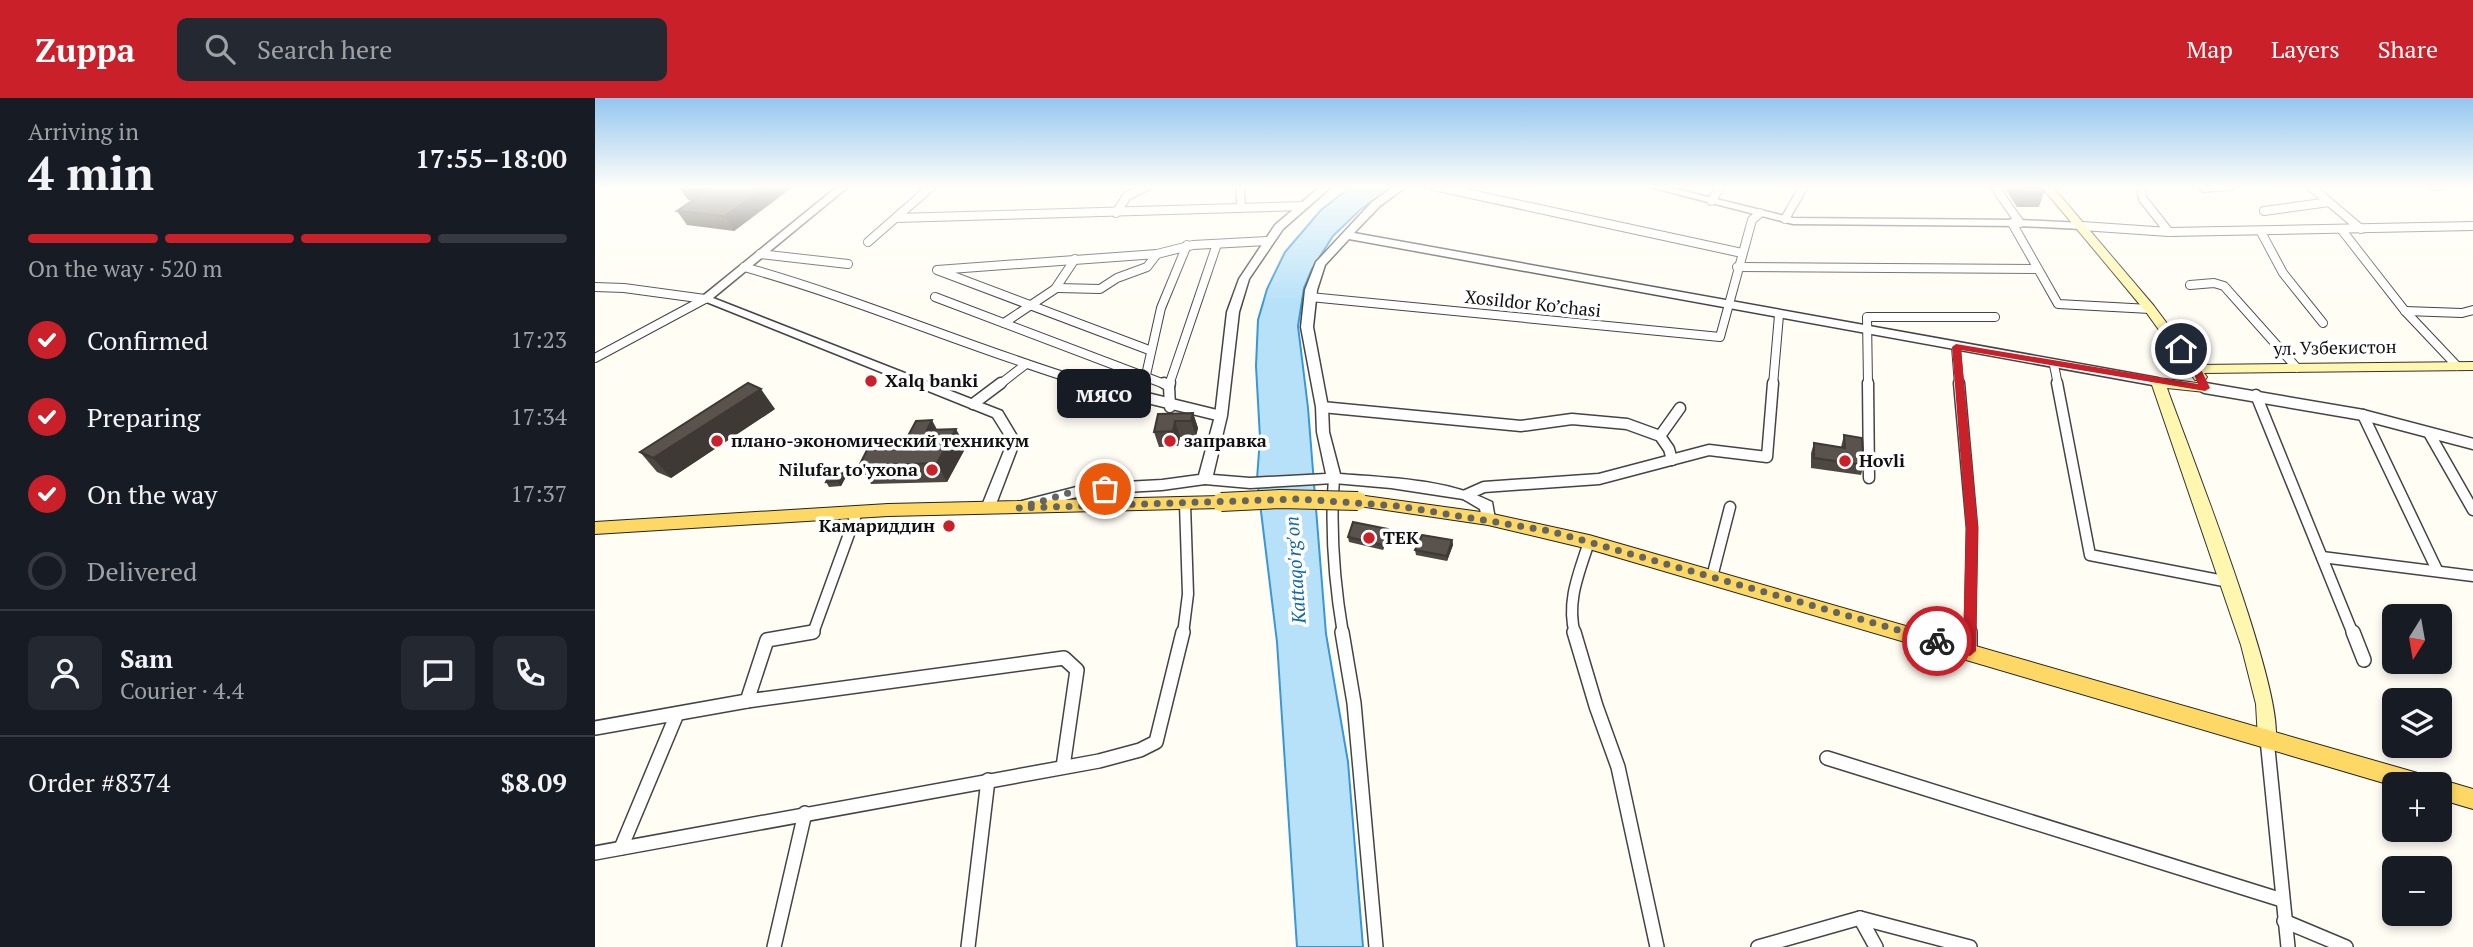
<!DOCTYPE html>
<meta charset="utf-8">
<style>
body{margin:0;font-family:"PT Serif",serif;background:#242831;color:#f1f3f6;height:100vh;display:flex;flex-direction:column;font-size:26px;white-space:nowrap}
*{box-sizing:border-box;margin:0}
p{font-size:23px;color:#9ea1a6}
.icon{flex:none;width:38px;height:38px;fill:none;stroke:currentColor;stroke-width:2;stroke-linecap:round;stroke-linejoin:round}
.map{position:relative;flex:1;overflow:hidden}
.drawer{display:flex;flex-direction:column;background:#171b24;width:595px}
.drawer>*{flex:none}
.needle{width:46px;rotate:191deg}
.fabs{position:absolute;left:1787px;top:506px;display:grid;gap:14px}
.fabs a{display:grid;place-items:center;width:70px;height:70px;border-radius:10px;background:#171b24;box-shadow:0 4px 10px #0003;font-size:35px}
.pin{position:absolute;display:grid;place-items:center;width:60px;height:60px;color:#fff;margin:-30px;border:4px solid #fff;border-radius:50%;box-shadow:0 2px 7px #0007}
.courier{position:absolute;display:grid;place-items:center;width:70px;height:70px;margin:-35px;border:5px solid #c92029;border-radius:50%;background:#fff;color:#222;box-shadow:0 2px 9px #0007}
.bubble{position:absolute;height:49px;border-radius:10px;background:#171b24;box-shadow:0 4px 10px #0003;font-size:23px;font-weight:600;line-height:49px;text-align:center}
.overview em{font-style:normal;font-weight:600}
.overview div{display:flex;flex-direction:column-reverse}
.overview{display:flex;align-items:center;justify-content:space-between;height:119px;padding:0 28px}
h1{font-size:46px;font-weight:600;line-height:52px}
.bar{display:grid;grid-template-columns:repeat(4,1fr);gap:10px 7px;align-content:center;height:84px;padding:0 28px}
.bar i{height:9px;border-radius:5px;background:#363941}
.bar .current{background:#c92029}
.bar p{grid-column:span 4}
.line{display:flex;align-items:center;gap:18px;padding:0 28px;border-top:2px solid #363941}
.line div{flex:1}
.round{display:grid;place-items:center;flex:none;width:74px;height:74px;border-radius:10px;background:#242831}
ol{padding:0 28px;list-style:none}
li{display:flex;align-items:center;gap:21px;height:77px}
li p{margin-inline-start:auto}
li .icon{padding:7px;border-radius:50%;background:#c92029;color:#fff;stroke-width:4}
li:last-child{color:#9ea1a6}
li i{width:38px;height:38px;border:4px solid #363941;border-radius:50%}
header{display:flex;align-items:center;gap:42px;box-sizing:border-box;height:98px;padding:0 35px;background:#c92029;color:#fff}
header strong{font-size:33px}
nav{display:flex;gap:38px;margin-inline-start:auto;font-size:24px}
.search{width:490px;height:63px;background:#242831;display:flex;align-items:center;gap:18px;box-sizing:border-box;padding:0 24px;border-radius:10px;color:#9ea1a6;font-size:26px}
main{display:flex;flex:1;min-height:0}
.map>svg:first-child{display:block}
</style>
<header>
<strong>Zuppa</strong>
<div class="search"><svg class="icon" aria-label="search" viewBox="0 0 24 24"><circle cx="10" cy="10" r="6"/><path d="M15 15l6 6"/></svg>Search here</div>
<nav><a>Map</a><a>Layers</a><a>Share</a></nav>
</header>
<main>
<section class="drawer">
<div class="overview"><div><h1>4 min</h1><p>Arriving in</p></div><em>17:55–18:00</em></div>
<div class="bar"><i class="current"></i><i class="current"></i><i class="current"></i><i></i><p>On the way · 520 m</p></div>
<ol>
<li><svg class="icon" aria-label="check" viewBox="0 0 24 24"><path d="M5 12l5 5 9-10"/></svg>Confirmed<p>17:23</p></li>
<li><svg class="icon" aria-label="check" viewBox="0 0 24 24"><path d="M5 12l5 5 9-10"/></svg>Preparing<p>17:34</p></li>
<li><svg class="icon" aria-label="check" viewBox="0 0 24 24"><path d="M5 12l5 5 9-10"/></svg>On the way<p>17:37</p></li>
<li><i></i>Delivered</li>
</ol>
<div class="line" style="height:126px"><a class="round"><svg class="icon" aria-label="person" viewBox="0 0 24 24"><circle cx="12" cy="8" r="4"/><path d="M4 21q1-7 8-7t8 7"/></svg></a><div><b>Sam</b><p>Courier · 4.4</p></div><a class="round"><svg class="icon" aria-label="chat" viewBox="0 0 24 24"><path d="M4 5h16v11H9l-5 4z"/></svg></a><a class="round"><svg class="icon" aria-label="phone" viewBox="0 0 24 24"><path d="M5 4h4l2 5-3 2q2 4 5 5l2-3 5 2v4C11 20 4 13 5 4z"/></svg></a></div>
<div class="line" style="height:91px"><div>Order #8374</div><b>$8.09</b></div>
</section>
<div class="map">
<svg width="1878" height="849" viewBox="0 0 1878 849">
<rect width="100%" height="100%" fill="#fffdf4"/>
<polygon fill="#b6e1f9" stroke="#3997d4" stroke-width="2" points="757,88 798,88 765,112 738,138 717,171 709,190 703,228 713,310 731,536 753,664 768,849 702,849 682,544 662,381 665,340 661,268 663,222 672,191 690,154 726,112"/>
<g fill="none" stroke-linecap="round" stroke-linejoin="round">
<g stroke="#444" stroke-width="10">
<g id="minor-far2">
<polyline points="645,88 646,109"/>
<polyline points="839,88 1147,155"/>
<polyline points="1399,88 1425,125"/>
<polyline points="1545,88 1548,101 1574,134"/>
<polyline points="1715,88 1766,131"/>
<polyline points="1839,88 1846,88"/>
<polyline points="1609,90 1636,88"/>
<polyline points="1116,103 1126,88"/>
<polyline points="1669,113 1734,104"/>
<polyline points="521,115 532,98 553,88"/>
<polyline points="301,120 707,108"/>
<polyline points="1190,121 1209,88"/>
<polyline points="1417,125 1463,206 1555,211"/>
<polyline points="1487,128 1574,134 1878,128"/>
<polyline points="1746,131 1810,213 1862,268"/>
<polyline points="1666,134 1688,175 1728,225"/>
<polyline points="273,144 337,88"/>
<polyline points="165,156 253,166"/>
<path d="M149,169C267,202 380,252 497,287"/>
<polyline points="1142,169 1442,171"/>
<polyline points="1595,187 1619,185 1629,188 1702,270"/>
<polyline points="0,189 29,190 110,201"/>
<polyline points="463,190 505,191 522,180 552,169 562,156"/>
<polyline points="340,199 572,287"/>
<polyline points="715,199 1125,239 1157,122 1165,115"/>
<polyline points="1810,213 1867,215 1878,212"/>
<polyline points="409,225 460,191 480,161"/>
<polyline points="1361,249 1364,287"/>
<polyline points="554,252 342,172 562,156 598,147 672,143"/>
<polyline points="0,260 110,201"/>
<polyline points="1459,267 1463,287"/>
<polyline points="551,277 566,210 592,147"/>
<polyline points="404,287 431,266"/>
<polyline points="574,287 622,146"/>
<polyline points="1178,287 1184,217"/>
<polyline points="1273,287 1272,219 1400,219"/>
</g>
</g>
<g stroke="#444" stroke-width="13">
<g id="minor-far1">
<polyline points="491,285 626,318"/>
<polyline points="569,285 574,288 575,309"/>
<polyline points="1273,285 1274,380"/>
<polyline points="1364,285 1377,430 1375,536"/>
<polyline points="1462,285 1495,457 1634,484"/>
<polyline points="574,288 575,285"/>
<polyline points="1610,290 1768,317 1878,346"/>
<polyline points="1661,297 1758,536"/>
<polyline points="378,306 406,285"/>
<polyline points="727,309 926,328 977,321 1032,326 1065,338 1074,351 1077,362"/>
<polyline points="1768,317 1842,472"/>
<polyline points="1834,335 1878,412"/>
<polyline points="1065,338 1085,310"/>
<path d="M739,380C735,433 739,483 748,536"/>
<polyline points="871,397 889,389 1004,381 1114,352 1172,359 1178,285"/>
<polyline points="1727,459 1878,478"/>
<polyline points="1117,479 1135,409"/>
<polyline points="213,536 218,535 262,414"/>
<polyline points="588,536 593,496 590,406"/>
<path d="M980,536C971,504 984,475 994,444"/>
</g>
</g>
<g stroke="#444" stroke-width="16">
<g id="minor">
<polyline points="747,534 759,605 781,849"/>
<polyline points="979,534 1001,608 1023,669 1062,849"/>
<polyline points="1758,534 1769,562"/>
<polyline points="1375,553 1375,534"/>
<polyline points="152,603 172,542 218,534"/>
<polyline points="0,630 152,603 469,560 482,572 468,669"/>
<polyline points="1672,641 1693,849"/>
<polyline points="1232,660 1687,802"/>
<polyline points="26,750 82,616"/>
<polyline points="0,755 504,663 545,652 561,644 588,534"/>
<polyline points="1265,820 1281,849"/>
<polyline points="1689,823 1751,849"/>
<polyline points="179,849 210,715"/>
<polyline points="373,849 393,682"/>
<polyline points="1163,849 1265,820 1375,849"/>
</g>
</g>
<g stroke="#444" stroke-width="3">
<g id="tertiary">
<polygon points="243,88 254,88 118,200 407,313 425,343 398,414 388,414 386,410 413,343 398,319 104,201"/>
<path d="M726,88H737L688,131L654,181L644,214L632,318L618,377L655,380L731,376L722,334L721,309L706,229L710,192L721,164L777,104L800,88H812L785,108L759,135L1563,280L1569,284L1563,288L754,141L730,167L722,192L718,229L733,309L734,334L745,376C795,380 852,381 897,404L900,421L898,425H888L885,411L868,401L796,390L739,385L655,390L610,386L567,392L493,396L432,412L427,411L425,407L427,403L493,386L567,382L604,377L620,318L632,214L644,181L680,127Z"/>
<polygon points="1051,88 1069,88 1198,120 1425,122 1487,125 1492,128 1487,131 1425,128 1198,126"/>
</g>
</g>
<g stroke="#333" stroke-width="2">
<g id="secondary">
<polygon points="1446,88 1457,88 1559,208 1603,267 1878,264 1878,272 1609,275 1612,279 1610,282 1600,282 1551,214"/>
<path d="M1563,280L1610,286L1617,290L1610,294L1572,290C1591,344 1697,609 1679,647L1672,649L1665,647L1663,641L1661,606L1646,547L1556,284Z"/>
</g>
</g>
<g stroke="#222" stroke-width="2">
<g id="primary">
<polygon points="763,397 893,415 994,437 1826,676 1834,679 1836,684 1844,681 1878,691 1878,711 1844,701 1844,686 1799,688 994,451 893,427 757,407 754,403 757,399"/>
<polygon points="626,398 635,404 626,410 293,418 0,436 0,424 293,406"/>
</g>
</g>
<use href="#minor-far2" stroke="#fff" stroke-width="8"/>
<use href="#minor-far1" stroke="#fff" stroke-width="10"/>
<use href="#minor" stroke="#fff" stroke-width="13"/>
<use href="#tertiary" fill="#fff" fill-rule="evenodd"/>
<use href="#secondary" fill="#fff6af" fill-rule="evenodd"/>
<use href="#primary" fill="#fed865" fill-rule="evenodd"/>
<g stroke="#222" stroke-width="20" stroke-linecap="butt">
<polyline id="primary-bridge" points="626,404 685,401 763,403"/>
</g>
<use href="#primary-bridge" stroke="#fed865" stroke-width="18"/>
</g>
<g fill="#4d4741">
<polygon points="83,88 199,88 139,133 92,127 82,113 97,102 93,102"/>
<polygon points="1408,88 1445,88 1449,94 1444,109 1422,109"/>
<polygon points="180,311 76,380 62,374 45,354"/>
<polygon points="598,315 603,330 601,338 585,339 583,348 564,349 559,334"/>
<polygon points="342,331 371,349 352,384 276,386 264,368 306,351"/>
<polygon points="1249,337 1269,367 1266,377 1216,370 1216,355 1219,345 1246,349"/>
<polygon points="253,375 246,388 234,389 231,384"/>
<polygon points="793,436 788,452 754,444 753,439"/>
<polygon points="857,442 858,447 852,463 821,457 820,452"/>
</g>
<g fill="#3f3935">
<polygon points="172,88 199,88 139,133 130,118"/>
<polygon points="166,291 180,311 76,380 58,360"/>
<polygon points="598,315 603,330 601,338 596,323"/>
<polygon points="337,322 347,341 332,332"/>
<polygon points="580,323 585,339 583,348 578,333"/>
<polygon points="361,331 371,349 352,384 342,365"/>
<polygon points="250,370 253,375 246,388 242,383"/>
<polygon points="793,431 793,436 788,452 788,447"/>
<polygon points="857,442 858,447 852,463 852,458"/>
</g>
<g fill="#5a524c" stroke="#3f3935" stroke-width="2">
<polygon points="87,88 172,88 130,118 82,113 114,91"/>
<polygon points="1423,88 1445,88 1449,94 1427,95"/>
<polygon points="153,285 166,291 58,360 45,354"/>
<polygon points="598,315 596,323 580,323 578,333 559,334 563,316"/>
<polygon points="337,322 332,332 361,331 342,365 264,368 272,352 306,351 321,323"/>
<polygon points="1249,337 1267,340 1269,367 1219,360 1219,345 1250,350"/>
<polygon points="238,370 250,370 242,383 231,384"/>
<polygon points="758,424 793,431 788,447 753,439"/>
<polygon points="827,437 857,442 852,458 820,452"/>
</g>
<linearGradient id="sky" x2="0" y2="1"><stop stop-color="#94c6ef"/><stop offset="0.43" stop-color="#fffefa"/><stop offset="1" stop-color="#fffefa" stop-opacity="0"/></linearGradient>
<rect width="1878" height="207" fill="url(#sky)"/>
<polygon fill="#c92029" points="1361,246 1603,286 1597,272 1581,251 1586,248 1605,269 1615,290 1610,293 1366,252 1383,430 1381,553 1375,558 1337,547 1335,543 1342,538 1368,546 1371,430 1357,249"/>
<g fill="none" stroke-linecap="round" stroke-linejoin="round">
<polyline stroke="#646460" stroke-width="7" stroke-dasharray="0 12.6" points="510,391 477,394 424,410 704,401 803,408 955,433 1342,543"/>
</g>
<g fill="#c92029" stroke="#fff" stroke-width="2.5">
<circle cx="276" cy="283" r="7"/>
<circle cx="122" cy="343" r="7"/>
<circle cx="575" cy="343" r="7"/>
<circle cx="1250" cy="363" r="7"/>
<circle cx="337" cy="372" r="7"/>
<circle cx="354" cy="428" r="7"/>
<circle cx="774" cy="440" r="7"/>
</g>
<g text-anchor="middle" stroke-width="7" stroke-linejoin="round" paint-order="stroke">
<g font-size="18" fill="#111" stroke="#fff">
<text transform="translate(938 206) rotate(6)" y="6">Xosildor Ko’chasi</text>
<text transform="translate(1740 250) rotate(-1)" y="6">ул. Узбекистон</text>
</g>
<g font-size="18" font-weight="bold" fill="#111" stroke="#fff" text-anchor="start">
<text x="290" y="289">Xalq banki</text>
<text x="136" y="349">плано-экономический техникум</text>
<text x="589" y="349">заправка</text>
<text x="1264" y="369">Hovli</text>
<text x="323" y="378" text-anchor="end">Nilufar to'yxona</text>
<text x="340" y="434" text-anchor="end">Камариддин</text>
<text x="788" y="446">TEK</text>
</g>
<g font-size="19" font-style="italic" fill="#1269aa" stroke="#fff">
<text transform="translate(700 472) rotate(-94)" y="7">Kattaqo'rg'on</text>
</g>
</g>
</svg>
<div class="fabs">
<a><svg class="needle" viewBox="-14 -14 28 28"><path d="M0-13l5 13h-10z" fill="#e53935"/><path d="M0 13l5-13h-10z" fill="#9ea1a6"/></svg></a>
<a><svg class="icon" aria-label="layers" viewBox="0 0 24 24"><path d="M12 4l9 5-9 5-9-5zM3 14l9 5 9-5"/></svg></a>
<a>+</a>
<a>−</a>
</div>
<div class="pin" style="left:510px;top:391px;background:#ea580c"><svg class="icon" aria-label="bag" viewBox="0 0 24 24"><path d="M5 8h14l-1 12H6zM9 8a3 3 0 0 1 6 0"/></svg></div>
<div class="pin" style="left:1586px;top:251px;background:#1f2937"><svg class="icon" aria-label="home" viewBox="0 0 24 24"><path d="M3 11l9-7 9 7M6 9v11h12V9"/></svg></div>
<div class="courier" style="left:1342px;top:543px"><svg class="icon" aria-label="bike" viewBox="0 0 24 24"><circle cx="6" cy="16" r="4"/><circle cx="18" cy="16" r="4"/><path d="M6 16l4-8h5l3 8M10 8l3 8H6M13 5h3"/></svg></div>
<div class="bubble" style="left:462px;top:271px;width:94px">мясо</div>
</div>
</main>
